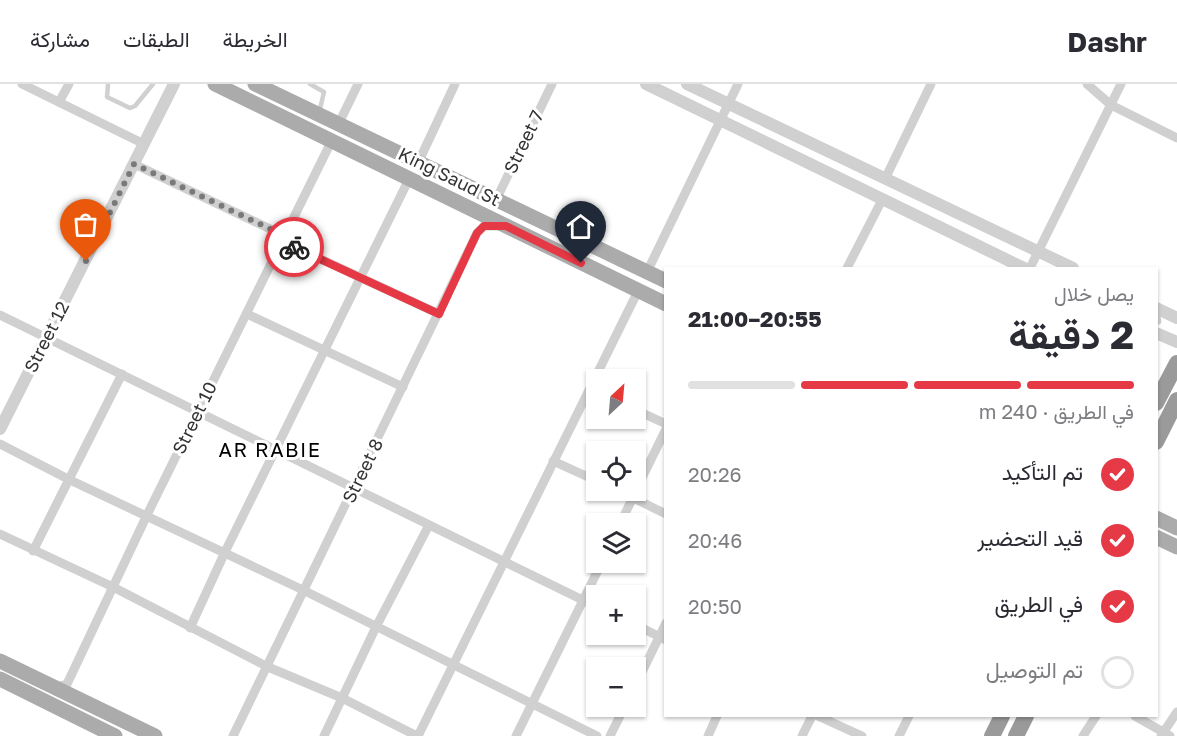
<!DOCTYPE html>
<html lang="ar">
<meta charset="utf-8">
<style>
body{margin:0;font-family:"Golos Text",Vazirmatn,sans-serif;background:#f2f2f3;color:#2b2b33;direction:rtl;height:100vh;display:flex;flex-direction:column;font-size:22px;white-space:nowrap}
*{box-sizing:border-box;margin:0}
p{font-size:20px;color:#7c7c81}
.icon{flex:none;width:33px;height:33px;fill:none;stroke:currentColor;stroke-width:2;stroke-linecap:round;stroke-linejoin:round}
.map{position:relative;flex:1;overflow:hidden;direction:ltr}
.drawer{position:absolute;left:664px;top:183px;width:494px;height:450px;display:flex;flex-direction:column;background:#fff;border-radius:0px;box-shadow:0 2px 4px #0004;direction:rtl}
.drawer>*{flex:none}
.needle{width:39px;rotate:26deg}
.tools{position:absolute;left:586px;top:285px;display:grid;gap:12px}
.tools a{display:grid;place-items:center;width:60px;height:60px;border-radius:0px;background:#fff;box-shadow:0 2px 4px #0004;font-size:30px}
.pin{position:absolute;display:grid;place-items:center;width:51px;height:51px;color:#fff;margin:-62px -26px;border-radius:50% 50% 50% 0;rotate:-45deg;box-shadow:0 0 6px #0007}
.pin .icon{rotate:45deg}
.courier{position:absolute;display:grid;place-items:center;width:60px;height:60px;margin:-30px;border:4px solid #e63946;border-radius:50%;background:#fff;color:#222;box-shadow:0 2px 8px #0007}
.head em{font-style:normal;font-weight:700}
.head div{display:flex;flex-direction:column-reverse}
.head{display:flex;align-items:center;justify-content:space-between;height:102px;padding:0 24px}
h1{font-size:39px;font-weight:700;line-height:45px}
.bar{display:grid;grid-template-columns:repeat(4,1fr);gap:9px 6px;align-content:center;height:72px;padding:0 24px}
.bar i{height:8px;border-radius:4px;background:#e1e1e2}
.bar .selected{background:#e63946}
.bar p{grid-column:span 4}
ol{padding:0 24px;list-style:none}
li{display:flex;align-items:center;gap:18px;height:66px}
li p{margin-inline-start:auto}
li .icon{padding:6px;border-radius:50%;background:#e63946;color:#fff;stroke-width:4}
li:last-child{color:#7c7c81}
li i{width:33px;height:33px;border:3px solid #e1e1e2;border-radius:50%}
header{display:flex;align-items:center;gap:36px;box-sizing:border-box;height:84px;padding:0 30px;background:#fff;border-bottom:2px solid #e1e1e2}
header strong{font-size:28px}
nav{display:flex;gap:33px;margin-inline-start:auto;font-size:21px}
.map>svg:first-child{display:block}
</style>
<header>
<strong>Dashr</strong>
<nav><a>الخريطة</a><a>الطبقات</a><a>مشاركة</a></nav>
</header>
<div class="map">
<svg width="1177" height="652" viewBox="0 0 1177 652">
<rect width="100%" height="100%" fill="#fff"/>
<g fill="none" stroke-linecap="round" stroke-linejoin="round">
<g stroke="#d0d0d0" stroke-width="4.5">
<polyline points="108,0 107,13 130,24 135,22 153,0"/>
<polyline points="310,0 324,8 319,29"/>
<polyline points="1156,240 1159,238 1158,229"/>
</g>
<g stroke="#d0d0d0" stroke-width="9">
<polyline points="22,0 144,60"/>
<polyline points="1087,0 1111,21 1177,54"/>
<polyline points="59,18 69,0"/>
<polyline points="338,41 358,0"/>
<polyline points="418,79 455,0"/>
<polyline points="134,80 285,152"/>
<polyline points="885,95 931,0"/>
<polyline points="496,116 552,0"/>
<polyline points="282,157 439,230"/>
<polyline points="847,184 882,116"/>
<polyline points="1030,184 1121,0"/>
<polyline points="647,188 738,0"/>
<polyline points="247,230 403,303"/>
<polyline points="0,231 597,523"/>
<polyline points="636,326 666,340"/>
<polyline points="0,360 70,396 303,506 597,652"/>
<polyline points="553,377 597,397"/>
<polyline points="617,406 666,430"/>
<polyline points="636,406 666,345"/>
<polyline points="620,440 635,409"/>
<polyline points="0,450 113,503 268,583 342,614 417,652"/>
<polyline points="33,467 122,290"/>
<polyline points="636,541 666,556"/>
<polyline points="190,544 225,468 409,95"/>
<polyline points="636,600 666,539"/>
<polyline points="55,604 67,600 147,431 331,58"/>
<polyline points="818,632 862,652"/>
<polyline points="1135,632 1170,652"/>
<polyline points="233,652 477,149 484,142 500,142"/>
<polyline points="324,652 376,543 429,441"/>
<polyline points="418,652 638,207"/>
<polyline points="516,652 602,478"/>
<polyline points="610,652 625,622"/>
<polyline points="708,652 717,632"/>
<polyline points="802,652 812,632"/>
<polyline points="899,652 909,632"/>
<polyline points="1083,652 1096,632"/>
<polyline points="1161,652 1177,628"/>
</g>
<g stroke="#d0d0d0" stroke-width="12">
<polyline points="646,0 1024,184"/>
<polyline points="687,0 1073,184"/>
<polyline points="1156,224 1177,234"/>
<polyline points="1156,249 1177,258"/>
<polyline points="0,345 174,0"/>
</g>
<g stroke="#ababab" stroke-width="15">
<polyline points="215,0 666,220"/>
<polyline points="255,0 666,197"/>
<polyline points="1156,434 1177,444"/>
<polyline points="1156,453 1177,463"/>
<polyline points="0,577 155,652"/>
<polyline points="0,595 115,652"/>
</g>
<g stroke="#9a9a9a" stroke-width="16">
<polyline points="1156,319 1177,279"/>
<polyline points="1156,358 1177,316"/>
<polyline points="992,652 1002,632"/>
<polyline points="1016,652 1026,632"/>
</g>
</g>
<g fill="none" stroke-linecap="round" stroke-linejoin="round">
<polyline stroke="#7a7a7a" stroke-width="6" stroke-dasharray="0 10.8" points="86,177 134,80 285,152 282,157 294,163"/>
<polyline stroke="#e63946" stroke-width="8" points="294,163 439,230 477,149 484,142 506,142 581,179"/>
</g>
<g text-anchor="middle" stroke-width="6" stroke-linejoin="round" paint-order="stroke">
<g font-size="18" fill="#333" stroke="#fff">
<text transform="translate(524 58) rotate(-64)" y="6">Street 7</text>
<text transform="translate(449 93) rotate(26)" y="6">King Saud St</text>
<text transform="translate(47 253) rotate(-63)" y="6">Street 12</text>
<text transform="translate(195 334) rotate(-64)" y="6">Street 10</text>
<text transform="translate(363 387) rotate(-64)" y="6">Street 8</text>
</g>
<g font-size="20" letter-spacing="1.5" fill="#000" stroke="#fff">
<text x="270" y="373">AR RABIE</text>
</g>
</g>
</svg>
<div class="tools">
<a><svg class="needle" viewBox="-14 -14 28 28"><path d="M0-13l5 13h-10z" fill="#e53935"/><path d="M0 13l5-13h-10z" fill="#7c7c81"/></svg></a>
<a><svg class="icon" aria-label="locate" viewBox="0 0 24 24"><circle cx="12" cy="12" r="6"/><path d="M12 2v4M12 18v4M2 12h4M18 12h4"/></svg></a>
<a><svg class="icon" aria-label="layers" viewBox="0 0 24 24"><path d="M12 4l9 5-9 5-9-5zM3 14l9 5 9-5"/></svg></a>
<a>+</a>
<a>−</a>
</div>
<div class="pin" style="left:86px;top:177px;background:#ea580c"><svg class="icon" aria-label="bag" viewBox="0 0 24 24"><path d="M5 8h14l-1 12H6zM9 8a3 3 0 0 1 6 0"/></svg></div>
<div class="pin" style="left:581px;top:179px;background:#1f2937"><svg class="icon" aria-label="home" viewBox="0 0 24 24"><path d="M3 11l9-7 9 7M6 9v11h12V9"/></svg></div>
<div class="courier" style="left:294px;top:163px"><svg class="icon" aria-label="bike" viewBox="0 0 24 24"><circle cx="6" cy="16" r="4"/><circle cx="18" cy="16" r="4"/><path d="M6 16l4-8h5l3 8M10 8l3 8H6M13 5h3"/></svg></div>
<section class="drawer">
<div class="head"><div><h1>2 دقيقة</h1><p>يصل خلال</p></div><em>20:55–21:00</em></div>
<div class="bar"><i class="selected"></i><i class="selected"></i><i class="selected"></i><i></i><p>في الطريق · 240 m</p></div>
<ol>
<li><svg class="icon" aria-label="check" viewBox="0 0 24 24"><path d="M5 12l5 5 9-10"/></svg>تم التأكيد<p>20:26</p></li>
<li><svg class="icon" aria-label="check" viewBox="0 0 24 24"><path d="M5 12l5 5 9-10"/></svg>قيد التحضير<p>20:46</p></li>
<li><svg class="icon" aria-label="check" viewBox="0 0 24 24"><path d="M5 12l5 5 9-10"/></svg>في الطريق<p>20:50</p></li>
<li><i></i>تم التوصيل</li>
</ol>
</section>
</div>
